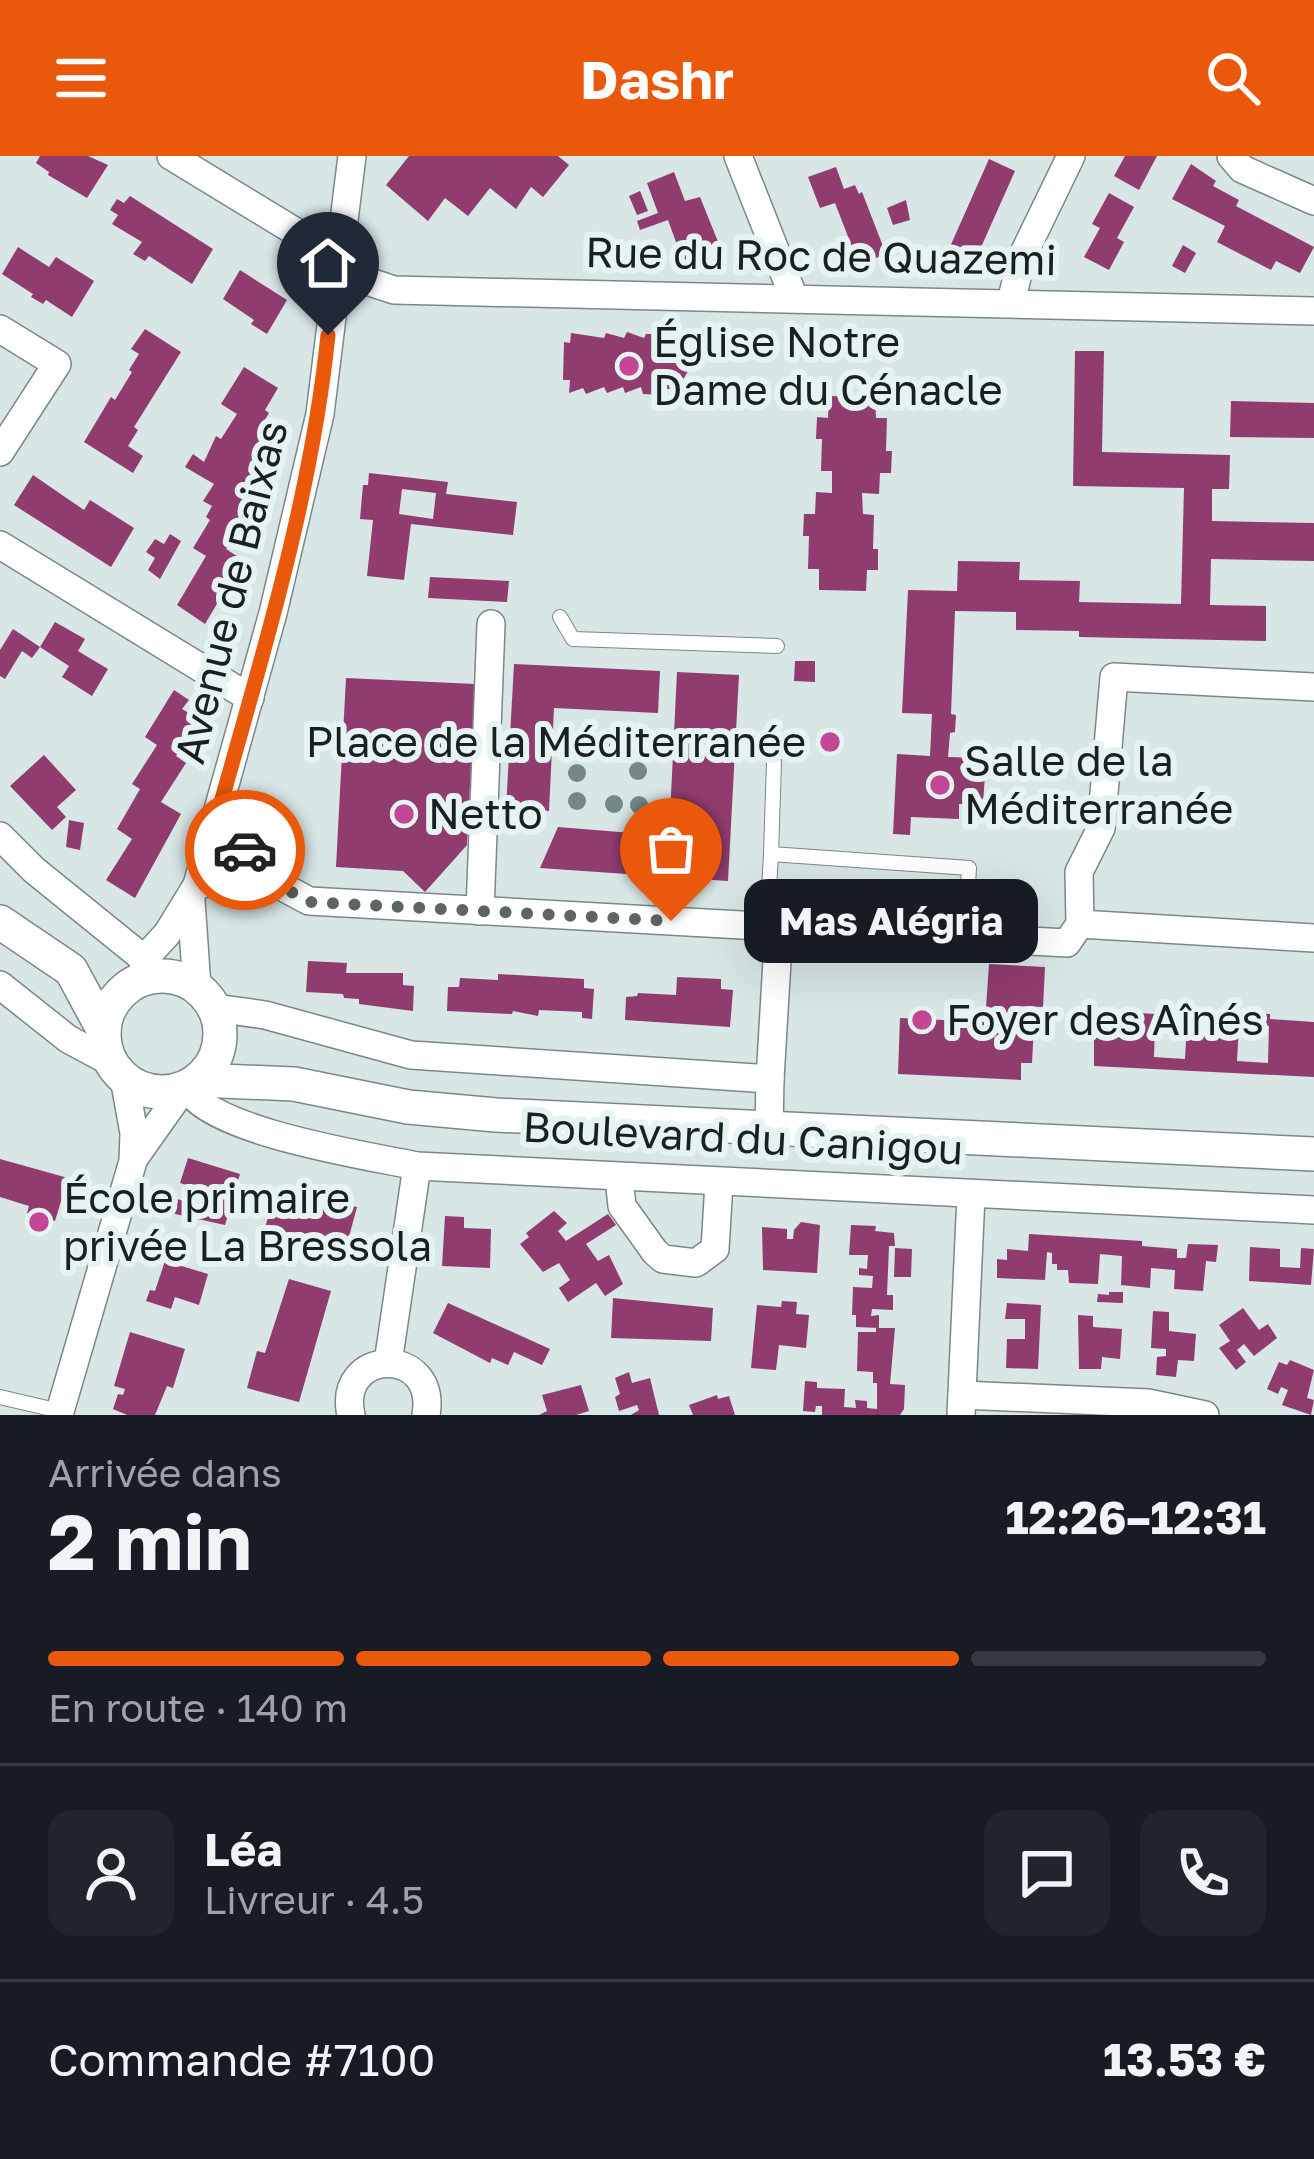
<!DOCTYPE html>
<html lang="fr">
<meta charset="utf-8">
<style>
body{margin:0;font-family:"Golos Text",sans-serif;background:#20242c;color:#f1f3f6;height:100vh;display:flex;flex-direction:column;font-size:45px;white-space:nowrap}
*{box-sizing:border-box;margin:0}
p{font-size:39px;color:#9ea1a6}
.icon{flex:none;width:66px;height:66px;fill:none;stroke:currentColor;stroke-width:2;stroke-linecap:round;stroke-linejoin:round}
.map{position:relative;height:1259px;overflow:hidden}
.details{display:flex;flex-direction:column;background:#171b24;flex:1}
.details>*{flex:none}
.pin{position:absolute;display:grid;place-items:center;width:102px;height:102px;color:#fff;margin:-123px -51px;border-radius:50% 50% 50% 0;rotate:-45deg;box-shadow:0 0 12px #0007}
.pin .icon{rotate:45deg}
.courier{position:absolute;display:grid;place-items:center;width:120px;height:120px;margin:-60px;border:9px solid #ea580c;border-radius:50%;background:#fff;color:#222;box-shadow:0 3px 15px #0007}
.bubble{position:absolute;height:84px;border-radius:24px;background:#171b24;box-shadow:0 12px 48px #0002;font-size:39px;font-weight:700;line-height:84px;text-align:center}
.head em{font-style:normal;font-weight:700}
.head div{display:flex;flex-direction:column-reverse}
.head{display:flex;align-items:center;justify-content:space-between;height:204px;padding:0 48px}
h1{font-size:78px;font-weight:700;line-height:90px}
.bar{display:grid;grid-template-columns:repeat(4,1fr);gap:18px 12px;align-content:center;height:144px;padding:0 48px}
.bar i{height:15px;border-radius:9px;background:#363941}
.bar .selected{background:#ea580c}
.bar p{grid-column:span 4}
.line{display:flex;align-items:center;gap:30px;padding:0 48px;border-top:3px solid #363941}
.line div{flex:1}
.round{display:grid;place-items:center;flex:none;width:126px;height:126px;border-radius:24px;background:#20242c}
header{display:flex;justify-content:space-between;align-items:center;height:156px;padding:0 48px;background:#ea580c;color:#fff;font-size:54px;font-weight:700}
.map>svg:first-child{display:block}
</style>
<header><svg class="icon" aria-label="menu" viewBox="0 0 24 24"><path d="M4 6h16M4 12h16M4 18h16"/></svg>Dashr<svg class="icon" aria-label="search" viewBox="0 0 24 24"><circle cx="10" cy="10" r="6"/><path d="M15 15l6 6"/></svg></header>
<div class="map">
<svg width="1314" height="1259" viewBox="0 0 1314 1259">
<rect width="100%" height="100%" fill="#d8e6e5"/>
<g fill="#903c6f" fill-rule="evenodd">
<polygon points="40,0 88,0 108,9 87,42 48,19 49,16 36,7"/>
<polygon points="409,0 558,0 569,9 543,41 531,31 516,53 490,32 468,60 445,42 428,65 386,29"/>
<polygon points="1125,0 1157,0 1139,34 1114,20"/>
<polygon points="989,3 1015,15 974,107 959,99 955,107 945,102"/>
<polygon points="1191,8 1216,25 1213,30 1239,44 1236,50 1314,91 1300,117 1276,105 1271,114 1217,86 1225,70 1172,43"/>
<polygon points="836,11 844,33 855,29 859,38 862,36 886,98 859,109 835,47 820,52 808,21"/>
<polygon points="674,16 685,45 700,41 725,103 697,114 685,111 668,64 640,74 637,65 658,57 647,27"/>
<polygon points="640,35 648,55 637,59 629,40"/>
<polygon points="1109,37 1134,51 1117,82 1124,86 1109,114 1084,101 1100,72 1092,68"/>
<polygon points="130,40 213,93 192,128 149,100 145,105 133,98 142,86 112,68 118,59 110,54 117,43 124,47"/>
<polygon points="906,44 910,64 893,69 887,52"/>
<polygon points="1183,89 1196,97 1185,117 1172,110"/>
<polygon points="18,91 49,111 56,101 94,125 72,161 46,144 43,148 31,141 33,138 2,118"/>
<polygon points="240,114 287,144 267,178 251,168 254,164 223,143"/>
<polygon points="145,173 181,196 134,271 138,274 128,290 143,300 133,317 84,286 111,241 115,244 132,216 129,214 139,198 131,193"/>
<polygon points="627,176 644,182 646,178 669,178 668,185 682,185 688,215 678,233 666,233 666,239 643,238 641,231 625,237 623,231 607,237 604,231 586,238 583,232 569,237 570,224 563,224 564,186 570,187 571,177 604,182 606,177 624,182"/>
<polygon points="1075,195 1104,195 1102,296 1230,299 1229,333 1212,333 1212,365 1314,367 1314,405 1211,403 1210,449 1266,450 1266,485 1079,481 1079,475 1016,474 1016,456 955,455 951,558 956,559 955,576 950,577 948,601 986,602 983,649 959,648 959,663 911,661 910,679 893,678 897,598 930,600 932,558 902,557 908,434 957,435 958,405 1020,406 1019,424 1080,425 1079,446 1181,448 1184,332 1073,330"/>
<polygon points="244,211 278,232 265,254 269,257 260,272 269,278 254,302 274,315 265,330 274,334 262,381 246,371 226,393 243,404 205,468 177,449 206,400 193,392 210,364 206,361 212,350 203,345 214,328 185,311 193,298 204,306 216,280 221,283 237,258 221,248"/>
<polygon points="829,240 875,241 876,262 887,262 886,295 892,295 891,317 880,317 879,338 862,337 863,358 874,359 873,393 878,393 878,414 867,414 866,435 819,434 819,413 808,413 809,380 803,380 804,358 815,358 816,336 832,337 832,315 821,315 822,283 816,283 817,261 828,262"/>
<polygon points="1231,245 1314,247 1314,282 1230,281"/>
<path d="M369,317L448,326L446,338L517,346L513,379L411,368L404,424L367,420L373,364L360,363L363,329H368ZM402,333L436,337L433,363L399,358Z"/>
<polygon points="33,319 84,354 90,344 134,372 111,411 14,349"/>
<polygon points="170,378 181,385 160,423 148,414 155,402 146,396 155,383 164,388"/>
<polygon points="430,421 509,425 507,446 428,442"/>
<polygon points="55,466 85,483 78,495 108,513 92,540 62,521 69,510 40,491"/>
<polygon points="13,473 40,491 32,502 22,495 5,523 0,520 0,494"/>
<polygon points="795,505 815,505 815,526 794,525"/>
<polygon points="514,508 660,515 658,557 554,552 549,655 506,653"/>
<polygon points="677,516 739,519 728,725 540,712 558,671 669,680"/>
<polygon points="346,522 475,528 467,689 425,736 403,715 336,711"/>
<polygon points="174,534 189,544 182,553 199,563 176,600 186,607 161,646 181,658 135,742 106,724 132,683 117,673 140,633 132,628 157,589 145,581"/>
<polygon points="44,599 76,634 57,651 66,661 52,674 10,630"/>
<polygon points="69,664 84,667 80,694 66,691"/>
<polygon points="308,805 347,807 346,817 403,817 403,829 414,830 413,855 359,848 359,843 344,842 343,838 306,836"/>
<polygon points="989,808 1045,811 1043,851 1017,850 1017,868 1034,869 1032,907 1021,907 1021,924 898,918 900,862 985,866"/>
<polygon points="498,818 584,823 584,832 594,833 592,863 582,862 582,856 539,854 538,860 513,855 512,858 447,855 448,831 459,831 460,822 498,824"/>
<polygon points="677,821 721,823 721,833 733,834 730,871 625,864 626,841 637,840 638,837 676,839"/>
<path d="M1156,853L1188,854V859L1239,862L1240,857L1270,858V863L1314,866V921L1094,910V880L1103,881L1105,855L1156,858ZM1155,864L1187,866L1185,903L1154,901ZM1239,869L1269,870L1268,907L1237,905Z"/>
<polygon points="188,1002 240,1018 225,1069 166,1056 170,1041 198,1049 202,1034 180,1027"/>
<polygon points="0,1003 68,1022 55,1065 27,1057 29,1050 0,1041"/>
<polygon points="276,1035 357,1051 347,1088 306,1082 306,1085 264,1075"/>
<polygon points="554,1055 567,1067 558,1075 566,1085 608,1058 616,1069 586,1088 598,1105 609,1099 623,1128 605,1140 596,1127 568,1146 559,1132 570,1124 559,1107 543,1116 520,1088 529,1081 526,1077"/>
<polygon points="445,1060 464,1061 464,1072 491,1073 490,1112 442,1110"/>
<polygon points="801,1066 820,1069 817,1117 763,1114 762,1071 787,1073 787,1083 793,1083 794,1074"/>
<polygon points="851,1069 876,1070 875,1075 894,1077 895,1090 889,1090 887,1139 893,1139 893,1154 872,1153 871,1160 879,1159 879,1172 856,1171 856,1159 852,1159 853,1131 872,1132 873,1120 859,1119 859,1112 867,1113 868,1099 849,1099"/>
<polygon points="1029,1078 1142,1085 1142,1090 1177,1093 1177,1102 1186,1102 1188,1088 1218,1089 1216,1106 1206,1105 1203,1135 1174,1133 1175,1114 1151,1112 1150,1132 1121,1129 1122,1100 1100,1098 1098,1128 1069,1127 1068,1114 1057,1114 1057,1108 1052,1108 1052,1097 1047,1096 1045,1124 997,1122 997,1103 1007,1104 1007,1093 1028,1095"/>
<polygon points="1250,1091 1280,1093 1280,1111 1300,1112 1301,1092 1314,1093 1311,1129 1249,1125"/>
<polygon points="895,1092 912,1093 911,1121 894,1121"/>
<polygon points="165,1105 208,1118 199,1149 175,1141 171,1153 146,1145 150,1134 155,1135"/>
<polygon points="289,1123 331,1135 299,1246 247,1232 257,1195 265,1197"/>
<polygon points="1109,1136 1123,1136 1123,1147 1097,1146 1098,1138 1109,1139"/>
<polygon points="613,1142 713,1152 711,1185 611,1182"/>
<polygon points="782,1145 797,1146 796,1158 809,1159 806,1192 779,1189 776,1214 751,1212 757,1149 781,1151"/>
<polygon points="448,1147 550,1193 542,1209 514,1196 508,1209 492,1202 490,1207 433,1177"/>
<polygon points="1007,1147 1041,1149 1038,1213 1006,1212 1007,1183 1025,1183 1025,1163 1005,1163"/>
<polygon points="1243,1152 1259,1174 1268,1168 1277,1182 1254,1200 1244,1188 1237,1194 1246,1206 1236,1214 1219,1192 1230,1185 1219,1169"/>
<polygon points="1153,1155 1169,1156 1169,1175 1196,1178 1194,1205 1178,1204 1176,1221 1156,1219 1157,1201 1166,1200 1166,1193 1151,1192"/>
<polygon points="1078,1159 1093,1160 1093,1171 1122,1173 1120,1203 1102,1201 1101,1213 1079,1213"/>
<polygon points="876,1172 895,1172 890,1228 905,1229 904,1253 900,1259 822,1259 822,1250 816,1250 815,1256 803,1255 805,1225 817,1226 817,1232 845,1233 844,1251 856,1252 855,1244 867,1245 867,1252 877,1253 877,1227 873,1227 873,1216 857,1215 858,1176 876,1176"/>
<polygon points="130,1176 185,1193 173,1232 167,1230 155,1259 127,1259 113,1253 118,1238 123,1239 125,1233 114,1230"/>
<polygon points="1290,1204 1314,1214 1307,1242 1314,1244 1311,1259 1282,1249 1288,1234 1281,1231 1278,1238 1267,1233 1279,1206 1287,1209"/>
<polygon points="629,1216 632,1227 650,1222 659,1259 631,1259 639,1254 637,1249 619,1255 615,1241 620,1238 615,1222"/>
<polygon points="581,1229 589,1255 576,1259 539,1259 547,1255 542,1239"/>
<polygon points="717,1239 718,1243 729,1240 735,1259 693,1259 689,1249"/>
</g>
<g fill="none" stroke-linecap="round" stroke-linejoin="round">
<g stroke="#7b8888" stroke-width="16">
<g id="service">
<polyline points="560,461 573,483 777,490"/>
<polyline points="771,698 774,606"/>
<polyline points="767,770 771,698 969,712 965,782"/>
<polyline points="0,1241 60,1255"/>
</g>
</g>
<g stroke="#7b8888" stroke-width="30">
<g id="minor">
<polyline points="171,0 337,101 361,123 394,134 1314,155"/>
<polyline points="738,0 794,142"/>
<polyline points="1231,0 1242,13 1314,45"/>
<polyline points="1011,146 1022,101 1071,0"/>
<polyline points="0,173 57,208 0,296"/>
<polyline points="0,389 250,542"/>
<polyline points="0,680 34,714 144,803"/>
<polyline points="268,723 309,745 1067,787 1080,768 1079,716 1101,672 1114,521 1314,531"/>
<polyline points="197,729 248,720 268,723 255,703 215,667"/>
<polyline points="191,745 197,831"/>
<polyline points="480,755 491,468"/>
<polyline points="1080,768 1314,782"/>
<polyline points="143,822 144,803 167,778 197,729 273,457 320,258 352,0"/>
<polyline points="0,829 68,883 111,906"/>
<polyline points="215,852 265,859 411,899 770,923 769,973"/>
<polyline points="770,923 779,771"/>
<path d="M187,931C206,975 369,1000 417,1010L1314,1054"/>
<polyline points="135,1001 183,933"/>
<polyline points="619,1022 622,1050 655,1096 663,1103 696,1107 715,1093 719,1027"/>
<polyline points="388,1207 417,1010"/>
<polyline points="962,1239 1148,1247 1205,1259"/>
<polyline points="59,1259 133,1005 134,977 124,922"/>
<path d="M351,1259C336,1192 438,1189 426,1259"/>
<polyline points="961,1259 971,1039"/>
</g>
</g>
<g stroke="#7b8888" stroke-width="36">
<g id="tertiary">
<polyline points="0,766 71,814 104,875"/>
<circle cx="162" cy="878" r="58"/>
<polyline points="198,924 294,928 408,951 496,959 1314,998"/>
</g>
</g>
<use href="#service" stroke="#fff" stroke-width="14"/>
<use href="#minor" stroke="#fff" stroke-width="27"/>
<use href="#tertiary" stroke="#fff" stroke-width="33"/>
</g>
<g fill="#748888">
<circle cx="612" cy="582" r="9"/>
<circle cx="577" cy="585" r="9"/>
<circle cx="639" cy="585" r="9"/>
<circle cx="638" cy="615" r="9"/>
<circle cx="577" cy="617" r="9"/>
<circle cx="577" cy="645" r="9"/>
<circle cx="614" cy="648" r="9"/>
<circle cx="639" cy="649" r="9"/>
</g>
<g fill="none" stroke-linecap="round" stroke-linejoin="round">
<polyline stroke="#5c6564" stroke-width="12" stroke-dasharray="0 21.6" points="245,694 268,723 309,746 671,765"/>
<path stroke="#ea580c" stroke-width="15" d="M245,694L215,668C260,507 311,345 328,179"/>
</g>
<g fill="#c44795" stroke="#e5f3f3" stroke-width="4.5">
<circle cx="629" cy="210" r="12"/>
<circle cx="830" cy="586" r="12"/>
<circle cx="940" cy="629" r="12"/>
<circle cx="404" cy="658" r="12"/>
<circle cx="922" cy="864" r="12"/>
<circle cx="39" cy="1066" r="12"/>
</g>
<g text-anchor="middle" stroke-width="12" stroke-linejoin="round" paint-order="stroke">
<g font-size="42" fill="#1a201f" stroke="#e5f3f3">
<text transform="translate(821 100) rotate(1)" y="15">Rue du Roc de Quazemi</text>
<text transform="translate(231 436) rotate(-76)" y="15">Avenue de Baixas</text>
<text transform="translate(743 982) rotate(3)" y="15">Boulevard du Canigou</text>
</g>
<g font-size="42" fill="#1a201f" stroke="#e5f3f3" text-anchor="start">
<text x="653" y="201">Église Notre<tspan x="653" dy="48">Dame du Cénacle</tspan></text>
<text x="806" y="601" text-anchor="end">Place de la Méditerranée</text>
<text x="964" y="620">Salle de la<tspan x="964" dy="48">Méditerranée</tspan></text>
<text x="428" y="673">Netto</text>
<text x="946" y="879">Foyer des Aînés</text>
<text x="63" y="1057">École primaire<tspan x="63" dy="48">privée La Bressola</tspan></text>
</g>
</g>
</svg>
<div class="pin" style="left:671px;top:765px;background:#ea580c"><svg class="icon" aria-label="bag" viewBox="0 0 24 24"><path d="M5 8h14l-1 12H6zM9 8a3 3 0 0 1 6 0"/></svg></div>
<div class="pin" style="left:328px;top:179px;background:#1f2937"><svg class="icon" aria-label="home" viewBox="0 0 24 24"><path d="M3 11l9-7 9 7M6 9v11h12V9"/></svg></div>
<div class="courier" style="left:245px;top:694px"><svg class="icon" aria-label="car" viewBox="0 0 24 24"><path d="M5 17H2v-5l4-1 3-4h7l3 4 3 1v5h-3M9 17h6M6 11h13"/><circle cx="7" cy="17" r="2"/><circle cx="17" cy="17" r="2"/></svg></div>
<div class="bubble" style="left:744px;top:723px;width:294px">Mas Alégria</div>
</div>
<section class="details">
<div class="head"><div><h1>2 min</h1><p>Arrivée dans</p></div><em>12:26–12:31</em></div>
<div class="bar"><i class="selected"></i><i class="selected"></i><i class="selected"></i><i></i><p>En route · 140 m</p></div>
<div class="line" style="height:216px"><a class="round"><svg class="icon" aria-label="person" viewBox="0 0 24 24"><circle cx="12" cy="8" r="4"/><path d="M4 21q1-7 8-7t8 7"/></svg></a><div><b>Léa</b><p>Livreur · 4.5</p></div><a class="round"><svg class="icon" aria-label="chat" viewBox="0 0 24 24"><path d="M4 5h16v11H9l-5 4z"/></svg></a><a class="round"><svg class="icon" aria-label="phone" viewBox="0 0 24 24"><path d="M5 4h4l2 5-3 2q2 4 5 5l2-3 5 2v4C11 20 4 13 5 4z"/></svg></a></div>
<div class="line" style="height:156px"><div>Commande #7100</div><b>13.53 €</b></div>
</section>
